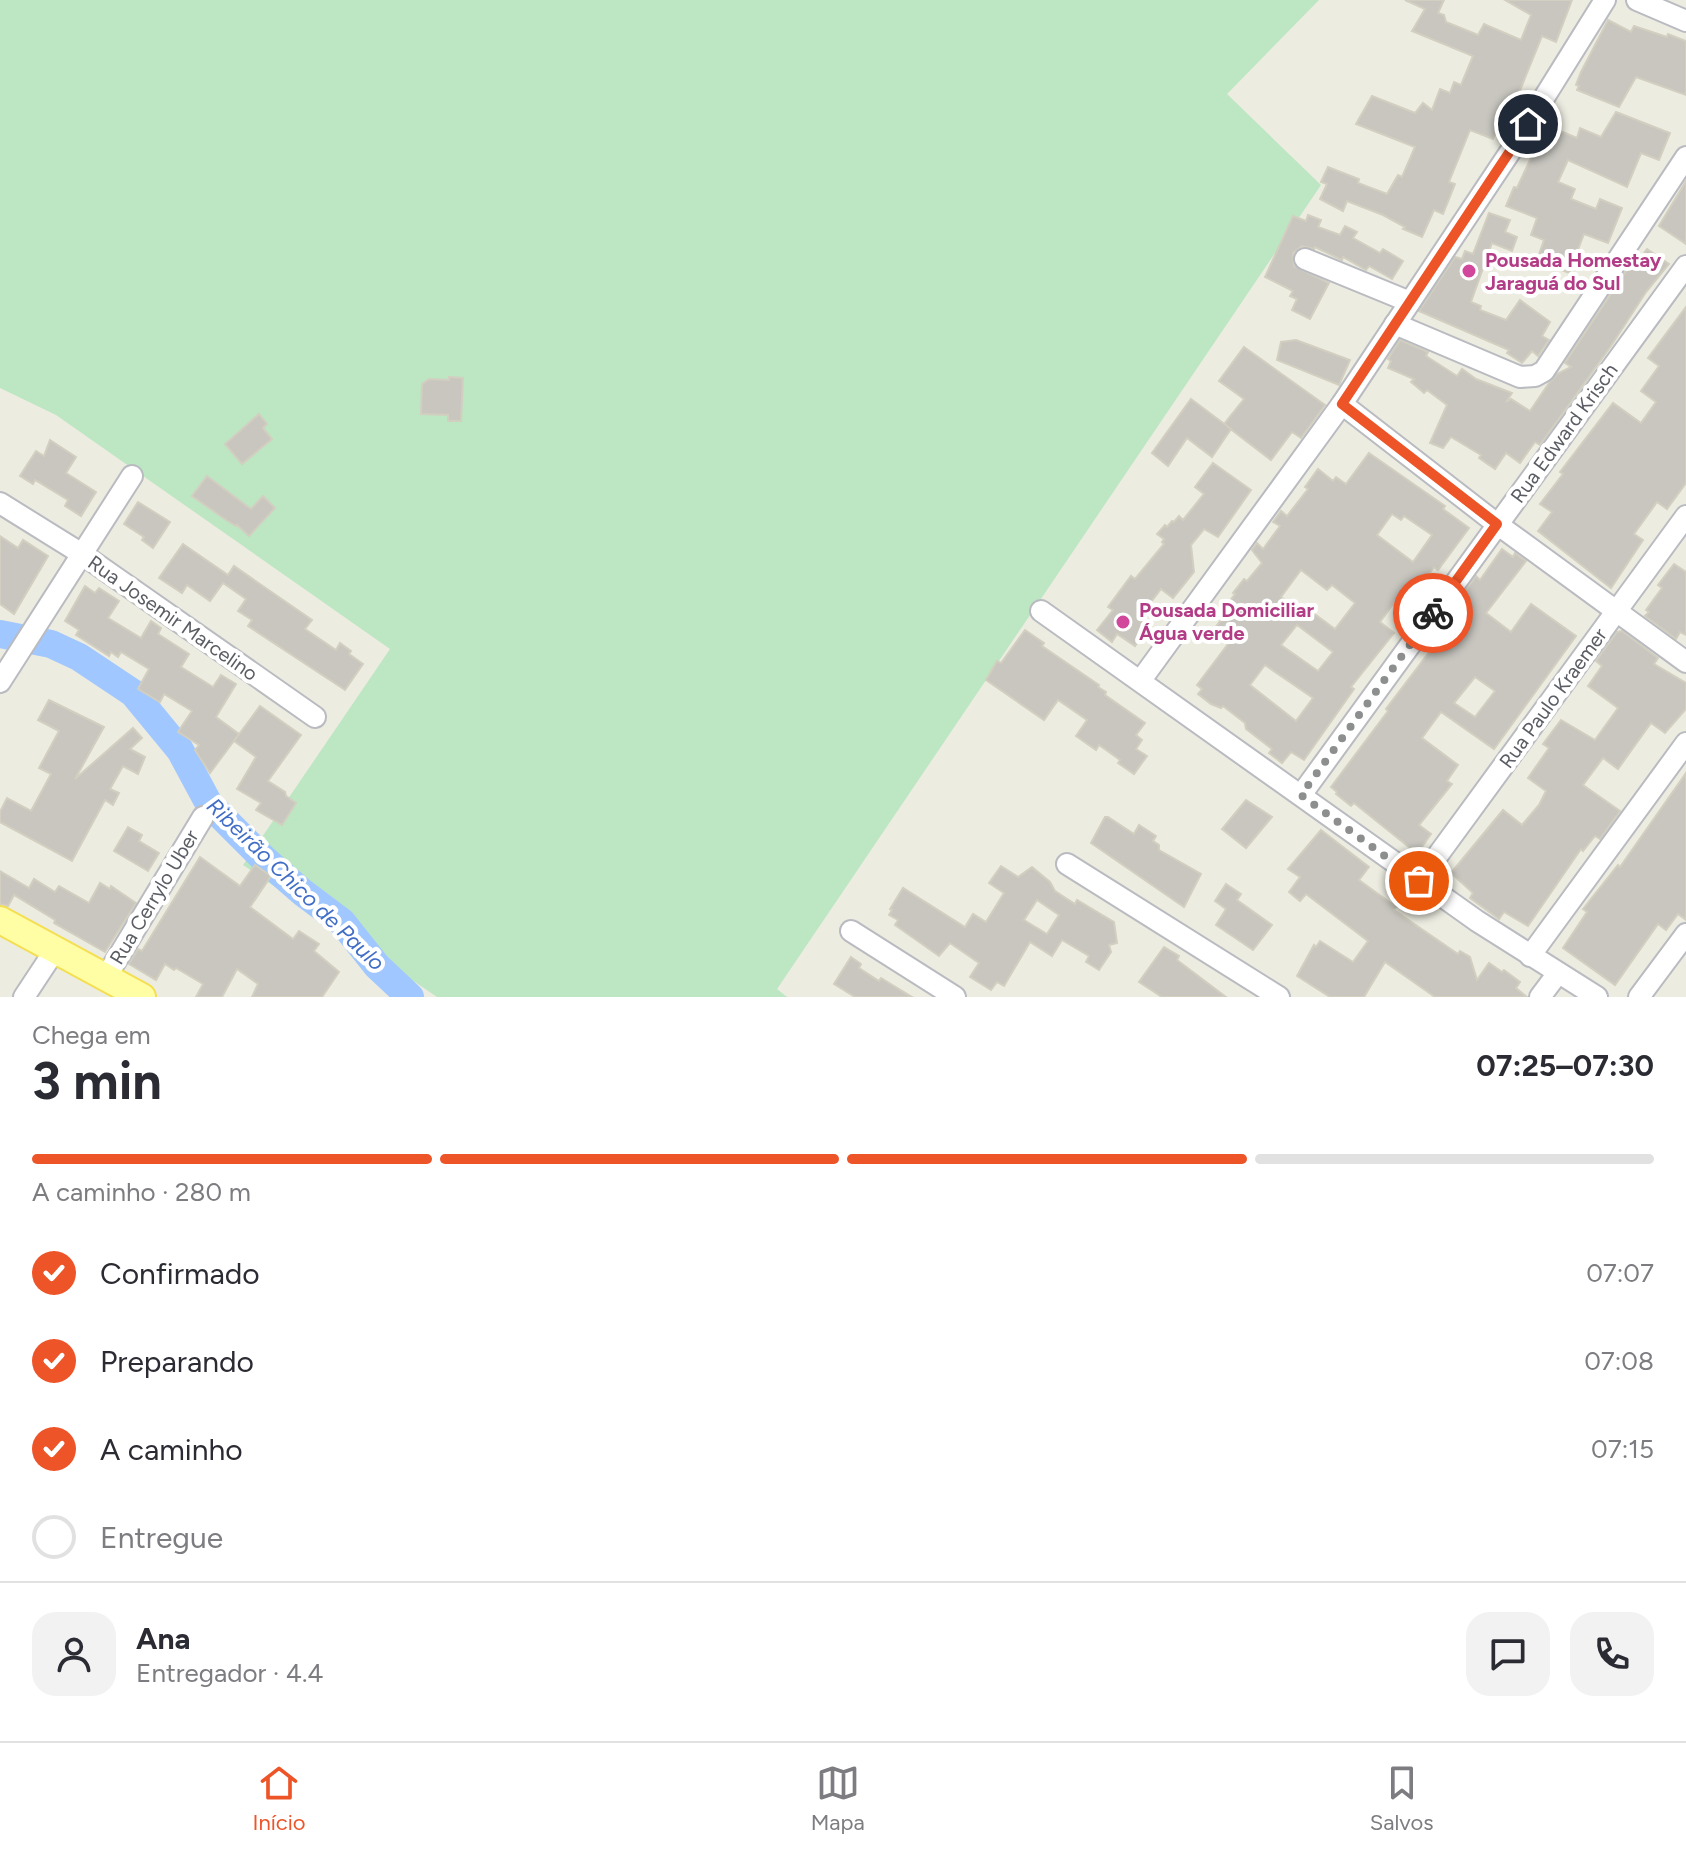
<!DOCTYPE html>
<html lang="pt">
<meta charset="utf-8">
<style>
body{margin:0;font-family:Figtree,sans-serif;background:#f2f2f3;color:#2b2b33;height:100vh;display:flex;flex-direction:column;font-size:30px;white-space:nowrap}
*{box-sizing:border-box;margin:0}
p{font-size:26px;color:#7c7c81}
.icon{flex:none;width:44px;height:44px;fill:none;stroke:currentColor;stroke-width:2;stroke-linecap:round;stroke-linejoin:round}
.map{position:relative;height:997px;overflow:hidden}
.side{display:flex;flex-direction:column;background:#fff;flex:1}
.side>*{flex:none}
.pin{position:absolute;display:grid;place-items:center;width:68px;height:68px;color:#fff;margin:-34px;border:4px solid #fff;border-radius:50%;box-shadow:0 2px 8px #0007}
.courier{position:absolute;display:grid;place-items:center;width:80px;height:80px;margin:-40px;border:6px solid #ed5428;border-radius:50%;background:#fff;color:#222;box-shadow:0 2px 10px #0007}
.headline em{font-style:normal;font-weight:700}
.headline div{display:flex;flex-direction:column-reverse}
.headline{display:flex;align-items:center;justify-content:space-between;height:136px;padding:0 32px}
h1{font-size:52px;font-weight:700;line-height:60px}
.bar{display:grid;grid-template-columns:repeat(4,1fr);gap:12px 8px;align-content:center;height:96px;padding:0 32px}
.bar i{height:10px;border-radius:6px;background:#e1e1e2}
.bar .current{background:#ed5428}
.bar p{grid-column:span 4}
.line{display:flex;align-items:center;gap:20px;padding:0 32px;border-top:2px solid #e1e1e2}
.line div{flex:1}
.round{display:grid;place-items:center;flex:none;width:84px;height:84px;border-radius:24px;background:#f2f2f3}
ol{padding:0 32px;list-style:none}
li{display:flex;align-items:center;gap:24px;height:88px}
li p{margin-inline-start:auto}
li .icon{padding:8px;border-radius:50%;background:#ed5428;color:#fff;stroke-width:4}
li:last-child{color:#7c7c81}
li i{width:44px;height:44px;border:4px solid #e1e1e2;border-radius:50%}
.tabs{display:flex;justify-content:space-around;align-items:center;height:112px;border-top:2px solid #e1e1e2;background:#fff;font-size:22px;color:#7c7c81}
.tabs a{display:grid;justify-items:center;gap:4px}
.tabs .current{color:#ed5428}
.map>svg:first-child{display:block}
</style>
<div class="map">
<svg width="1686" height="997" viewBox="0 0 1686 997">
<rect width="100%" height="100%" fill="#edece1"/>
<polygon fill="#bde6c3" points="0,0 1319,0 1227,94 1321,185 777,989 787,997 437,997 243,865 390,649 56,415 0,388"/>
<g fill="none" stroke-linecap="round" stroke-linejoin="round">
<polyline stroke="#a0c7ff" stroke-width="28" points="0,634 51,644 79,657 133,693 180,750 209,804 263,858 302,892 342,922 377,966 410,997"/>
</g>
<g fill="#c8c6bf" stroke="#d2cfc0" stroke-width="2" fill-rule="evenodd">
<polygon points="1405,0 1444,0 1438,13 1444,15 1446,22 1478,35 1484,24 1521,40 1531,15 1505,0 1572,0 1556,42 1542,36 1510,115 1504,112 1493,139 1470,130 1449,182 1455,184 1443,214 1434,210 1422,237 1403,229 1405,227 1383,215 1347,201 1343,211 1320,199 1327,184 1321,182 1328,167 1359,179 1358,183 1387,194 1398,175 1402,177 1415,147 1356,124 1372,96 1415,113 1423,103 1432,110 1440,89 1450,93 1454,82 1461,85 1473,56 1412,31 1425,9"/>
<polygon points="1608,20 1631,32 1634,26 1667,37 1668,34 1686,41 1686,95 1636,77 1619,107 1577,90 1579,86 1576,85 1581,72"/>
<polygon points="1616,112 1670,133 1659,160 1641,153 1627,187 1568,160 1558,182 1575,189 1571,199 1596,209 1600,199 1622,208 1608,243 1584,234 1569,273 1537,260 1544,240 1531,235 1537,218 1506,206 1514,187 1517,188 1546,125 1577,138 1580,128 1601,137"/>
<polygon points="1686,181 1686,244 1659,226"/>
<polygon points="1489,213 1510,220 1505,232 1517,237 1512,251 1492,243 1471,302 1481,306 1480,310 1506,320 1520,300 1550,322 1542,336 1549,340 1544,347 1538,356 1532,351 1522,363 1507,353 1509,350 1419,311 1455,257 1462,259 1465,251 1473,254"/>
<polygon points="1308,215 1321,220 1318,227 1340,235 1345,226 1357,232 1353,238 1380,253 1383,249 1403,261 1392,279 1369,266 1366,270 1343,257 1342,260 1315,247 1314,249 1302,246 1293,253 1294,266 1329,283 1310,319 1292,310 1297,299 1290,296 1293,291 1265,277 1293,216 1306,221"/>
<polygon points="1647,249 1669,264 1646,292 1611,346 1540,445 1535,442 1520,463 1506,453 1495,469 1479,458 1481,455 1451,437 1443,448 1430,443 1447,405 1427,390 1424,393 1411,382 1414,379 1388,368 1391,361 1388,359 1400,340 1428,352 1426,356 1457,376 1462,369 1476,379 1512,393 1506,402 1511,399 1530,411 1549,383 1557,374 1571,367 1565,363 1628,268 1639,255 1641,257"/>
<polygon points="1686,307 1686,483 1667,509 1657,502 1634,534 1643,540 1611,588 1538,531 1552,512 1540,504 1563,474 1560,472 1613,403 1641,423 1656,402 1641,391 1659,366 1648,358"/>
<polygon points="1296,340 1350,360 1339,385 1277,360 1281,342"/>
<polygon points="1244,347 1325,405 1301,438 1292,432 1271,460 1224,424 1244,399 1219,381"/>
<polygon points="449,377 463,378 461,421 448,421 448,415 421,414 422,384 429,379 449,380"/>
<polygon points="1191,399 1231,429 1212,457 1187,438 1168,466 1152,453"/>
<polygon points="259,414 267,424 263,428 272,439 242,464 225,444"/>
<polygon points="50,440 76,457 66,473 96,492 81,516 65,506 68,500 35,480 33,484 20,476 36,451 44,456"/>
<path d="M1369,453L1445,506L1443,509L1469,528L1438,570L1434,567L1410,600L1401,593L1380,622L1394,633L1351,687L1354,689L1304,760L1291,752L1282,763L1269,753L1272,749L1246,729L1245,723L1223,706L1221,708L1211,704L1198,694L1202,689L1197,685L1231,640L1215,628L1223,617L1220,614L1235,594L1233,593L1244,579L1247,581L1262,563L1252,550L1257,543L1263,549L1280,526L1273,522L1281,511L1287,516L1308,489L1305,487L1318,469L1333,481L1336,477L1346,484ZM1392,514L1401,520L1404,516L1432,535L1413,562L1377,535ZM1301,570L1327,590L1332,585L1355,603L1335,629L1312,612L1307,618L1281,597ZM1297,625L1333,652L1318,671L1281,645ZM1265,665L1313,698L1296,721L1250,685Z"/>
<polygon points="1213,463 1251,490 1218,537 1204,529 1191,545 1194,572 1173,598 1161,589 1138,619 1151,628 1143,639 1141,637 1135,646 1117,634 1112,642 1097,630 1113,610 1108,607 1131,576 1135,579 1164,544 1162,542 1164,539 1157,534 1165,525 1167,527 1172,521 1174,522 1179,516 1183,520 1204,494 1195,487"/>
<polygon points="207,476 251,509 263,496 275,508 249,536 237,525 236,526 226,520 192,496"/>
<polygon points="138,502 170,522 153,548 142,540 144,537 124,524"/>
<polygon points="0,536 18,548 23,540 48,556 14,614 0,604"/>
<polygon points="183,544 228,575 234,566 312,620 305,629 336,650 340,643 351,651 349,654 363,664 345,690 248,626 252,620 238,611 246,599 223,583 210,601 187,585 182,593 159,578"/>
<path d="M1502,549L1513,557L1515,553L1526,561L1486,613L1511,632L1531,604L1576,636L1494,749L1441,712L1422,738L1458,765L1447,781L1452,784L1419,825L1431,834L1419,851L1415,852L1354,803L1351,806L1336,794L1337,792L1331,787L1388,711L1386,709L1468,601L1461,597L1476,576L1480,580ZM1475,677L1495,691L1475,717L1454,703Z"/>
<polygon points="1674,564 1686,572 1686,635 1680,632 1676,639 1645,616 1649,612 1646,610 1662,588 1658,585"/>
<polygon points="85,586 95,593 99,588 119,601 108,618 141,638 151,621 161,628 158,634 189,654 181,667 213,687 221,675 236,684 216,717 239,734 210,773 195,750 199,745 178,732 192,711 164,694 160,702 138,689 149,669 121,652 118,657 111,652 109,656 76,635 79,630 65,621"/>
<polygon points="1025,630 1044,643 1042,646 1099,685 1098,687 1106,692 1105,695 1145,723 1136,735 1142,740 1136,749 1147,756 1134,774 1118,763 1120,760 1099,745 1096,750 1076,736 1087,720 1058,700 1044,720 986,680 997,661 1001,663"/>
<polygon points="1622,631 1658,658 1654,664 1686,683 1686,709 1665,733 1651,723 1618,769 1603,758 1583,785 1620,811 1600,839 1595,836 1583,851 1581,849 1528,926 1504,912 1499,919 1470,898 1473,893 1451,873 1503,810 1522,825 1539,805 1546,791 1528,778 1549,748 1543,744 1561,720 1595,740 1618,708 1588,686 1602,666 1596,661 1617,632"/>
<polygon points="49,700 104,727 75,779 133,728 142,738 130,749 145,757 138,774 123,766 110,789 119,793 113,805 105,800 72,861 0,822 0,812 7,798 31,811 51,774 39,768 59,731 38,720"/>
<polygon points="260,706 301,735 268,781 285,792 286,796 296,803 282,825 256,810 261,803 237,789 256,757 234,741"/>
<polygon points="1686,773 1686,920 1678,914 1666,930 1658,924 1615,985 1563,948 1587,912 1583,909 1618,865 1620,867"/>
<polygon points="1246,800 1272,817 1246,848 1222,829"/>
<polygon points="1105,817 1108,817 1134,834 1139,825 1156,836 1153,841 1159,845 1159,850 1201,874 1184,907 1091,843"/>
<polygon points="128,827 142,835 139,841 159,853 148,871 114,851"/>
<polygon points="1321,830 1369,867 1359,880 1396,907 1394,910 1458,954 1460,951 1470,957 1477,980 1489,963 1502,972 1504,970 1520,982 1516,988 1527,997 1435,997 1385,962 1364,997 1330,997 1297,976 1314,945 1316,947 1320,941 1353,962 1368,941 1306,894 1300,901 1289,892 1300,877 1288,869"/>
<polygon points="200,857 240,886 255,865 271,876 250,907 293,939 299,931 319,944 314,951 339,972 322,997 252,997 258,984 237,969 222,997 196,997 203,984 176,968 174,970 165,964 156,980 129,964 138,949 142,951"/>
<path d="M1001,866L1018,877L1032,867L1050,882L1055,891L1075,904L1077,900L1114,922L1117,943L1109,945L1111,952L1099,970L1086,962L1089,956L1062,940L1052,956L1030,942L1004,986L997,982L991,990L970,977L979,963L950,943L939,956L895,925L898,920L889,915L892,910L890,909L903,888L965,927L973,914L986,922L1004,893L989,883ZM1037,900L1059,915L1047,934L1024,920Z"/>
<polygon points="0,871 29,888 34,879 55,892 59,886 89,903 100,883 110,889 111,886 136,903 105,952 54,923 55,920 14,895 8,906 0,904"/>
<polygon points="1226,884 1241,894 1237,900 1272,925 1253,950 1216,925 1226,909 1215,901"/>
<polygon points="1164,947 1179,956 1177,960 1226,997 1162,997 1139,982"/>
<polygon points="851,957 861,964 859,968 879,981 881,978 912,997 855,997 834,984"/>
</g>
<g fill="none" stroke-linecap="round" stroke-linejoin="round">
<g stroke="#b9bbc1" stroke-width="24">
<g id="minor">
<polyline points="1637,0 1686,21"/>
<polyline points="1305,259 1410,302"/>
<polyline points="1395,324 1520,377 1535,376 1544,371 1686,157"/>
<polyline points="1342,404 1497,524 1686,662"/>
<polyline points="0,503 82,554 315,717"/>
<polyline points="1041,611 1477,921 1597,997"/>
<polyline points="1141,680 1342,404 1512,149 1605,0"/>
<polyline points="0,682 132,476"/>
<polyline points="1301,795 1686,266"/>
<polyline points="1067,864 1279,997"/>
<polyline points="1419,881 1686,516"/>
<polyline points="851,931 955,997"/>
<polyline points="1530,956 1686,743"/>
<polyline points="106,977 203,817"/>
<polyline points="24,997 55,950"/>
<polyline points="1540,997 1558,973"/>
<polyline points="1639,997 1686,934"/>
</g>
</g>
<g stroke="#f4df53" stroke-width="30">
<polyline id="major" points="0,920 142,997"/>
</g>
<use href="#minor" stroke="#fff" stroke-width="20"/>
<use href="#major" stroke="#fffea5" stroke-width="26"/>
</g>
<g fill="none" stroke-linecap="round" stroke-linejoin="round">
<polyline stroke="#8d8f8f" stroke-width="8" stroke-dasharray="0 14.4" points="1419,881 1301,795 1433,613"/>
<polyline stroke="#ed5428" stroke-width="10" points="1433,613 1497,524 1342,404 1528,124"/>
</g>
<g fill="#d1479c" stroke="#fff" stroke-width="3">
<circle cx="1469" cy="271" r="8"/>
<circle cx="1123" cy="622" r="8"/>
</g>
<g text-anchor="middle" stroke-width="8" stroke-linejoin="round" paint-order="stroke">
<g font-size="20" font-weight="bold" fill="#b23c85" stroke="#fff" text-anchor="start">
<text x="1485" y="267">Pousada Homestay<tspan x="1485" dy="23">Jaraguá do Sul</tspan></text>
<text x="1139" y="617">Pousada Domiciliar<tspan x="1139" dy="23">Água verde</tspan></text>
</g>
<g font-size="20" fill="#5a5d63" stroke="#fff">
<text transform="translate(1564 433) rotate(-54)" y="7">Rua Edward Krisch</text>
<text transform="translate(173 618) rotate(35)" y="7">Rua Josemir Marcelino</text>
<text transform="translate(1553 698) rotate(-54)" y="7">Rua Paulo Kraemer</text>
<text transform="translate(154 897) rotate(-59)" y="7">Rua Cerrylo Uber</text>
</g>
<g font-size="22" font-style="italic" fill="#406dc5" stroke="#fff">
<text transform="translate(296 884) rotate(44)" y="8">Ribeirão Chico de Paulo</text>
</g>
</g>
</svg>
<div class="pin" style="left:1419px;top:881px;background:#ea580c"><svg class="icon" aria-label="bag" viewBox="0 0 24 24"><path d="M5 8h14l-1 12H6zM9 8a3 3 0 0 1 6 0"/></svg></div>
<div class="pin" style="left:1528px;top:124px;background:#1f2937"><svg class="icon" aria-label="home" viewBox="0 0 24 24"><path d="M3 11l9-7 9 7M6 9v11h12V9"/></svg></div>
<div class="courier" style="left:1433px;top:613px"><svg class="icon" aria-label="bike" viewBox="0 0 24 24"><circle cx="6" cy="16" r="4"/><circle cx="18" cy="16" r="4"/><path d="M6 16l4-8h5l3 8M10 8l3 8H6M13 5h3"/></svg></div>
</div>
<section class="side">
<div class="headline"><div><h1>3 min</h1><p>Chega em</p></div><em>07:25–07:30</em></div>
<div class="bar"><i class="current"></i><i class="current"></i><i class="current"></i><i></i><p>A caminho · 280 m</p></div>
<ol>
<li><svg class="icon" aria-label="check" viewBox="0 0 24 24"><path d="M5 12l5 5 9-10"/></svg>Confirmado<p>07:07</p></li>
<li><svg class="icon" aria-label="check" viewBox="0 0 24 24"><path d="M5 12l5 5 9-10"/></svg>Preparando<p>07:08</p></li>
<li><svg class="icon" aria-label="check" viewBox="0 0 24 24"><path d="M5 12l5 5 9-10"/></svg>A caminho<p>07:15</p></li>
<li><i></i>Entregue</li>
</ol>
<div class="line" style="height:144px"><a class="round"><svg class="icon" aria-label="person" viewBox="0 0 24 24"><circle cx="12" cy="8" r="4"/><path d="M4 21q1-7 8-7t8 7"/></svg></a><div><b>Ana</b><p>Entregador · 4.4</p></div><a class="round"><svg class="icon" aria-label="chat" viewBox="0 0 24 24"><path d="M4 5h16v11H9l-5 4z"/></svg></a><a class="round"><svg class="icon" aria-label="phone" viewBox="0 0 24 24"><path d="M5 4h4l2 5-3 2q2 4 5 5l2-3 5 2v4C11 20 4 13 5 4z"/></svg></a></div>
</section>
<nav class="tabs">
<a class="current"><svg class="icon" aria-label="home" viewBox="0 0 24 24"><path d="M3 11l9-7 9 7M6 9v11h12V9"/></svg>Início</a>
<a><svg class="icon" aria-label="map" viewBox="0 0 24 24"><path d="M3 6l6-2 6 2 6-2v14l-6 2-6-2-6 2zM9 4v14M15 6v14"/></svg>Mapa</a>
<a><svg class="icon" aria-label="saved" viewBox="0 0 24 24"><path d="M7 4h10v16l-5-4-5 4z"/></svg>Salvos</a>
</nav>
